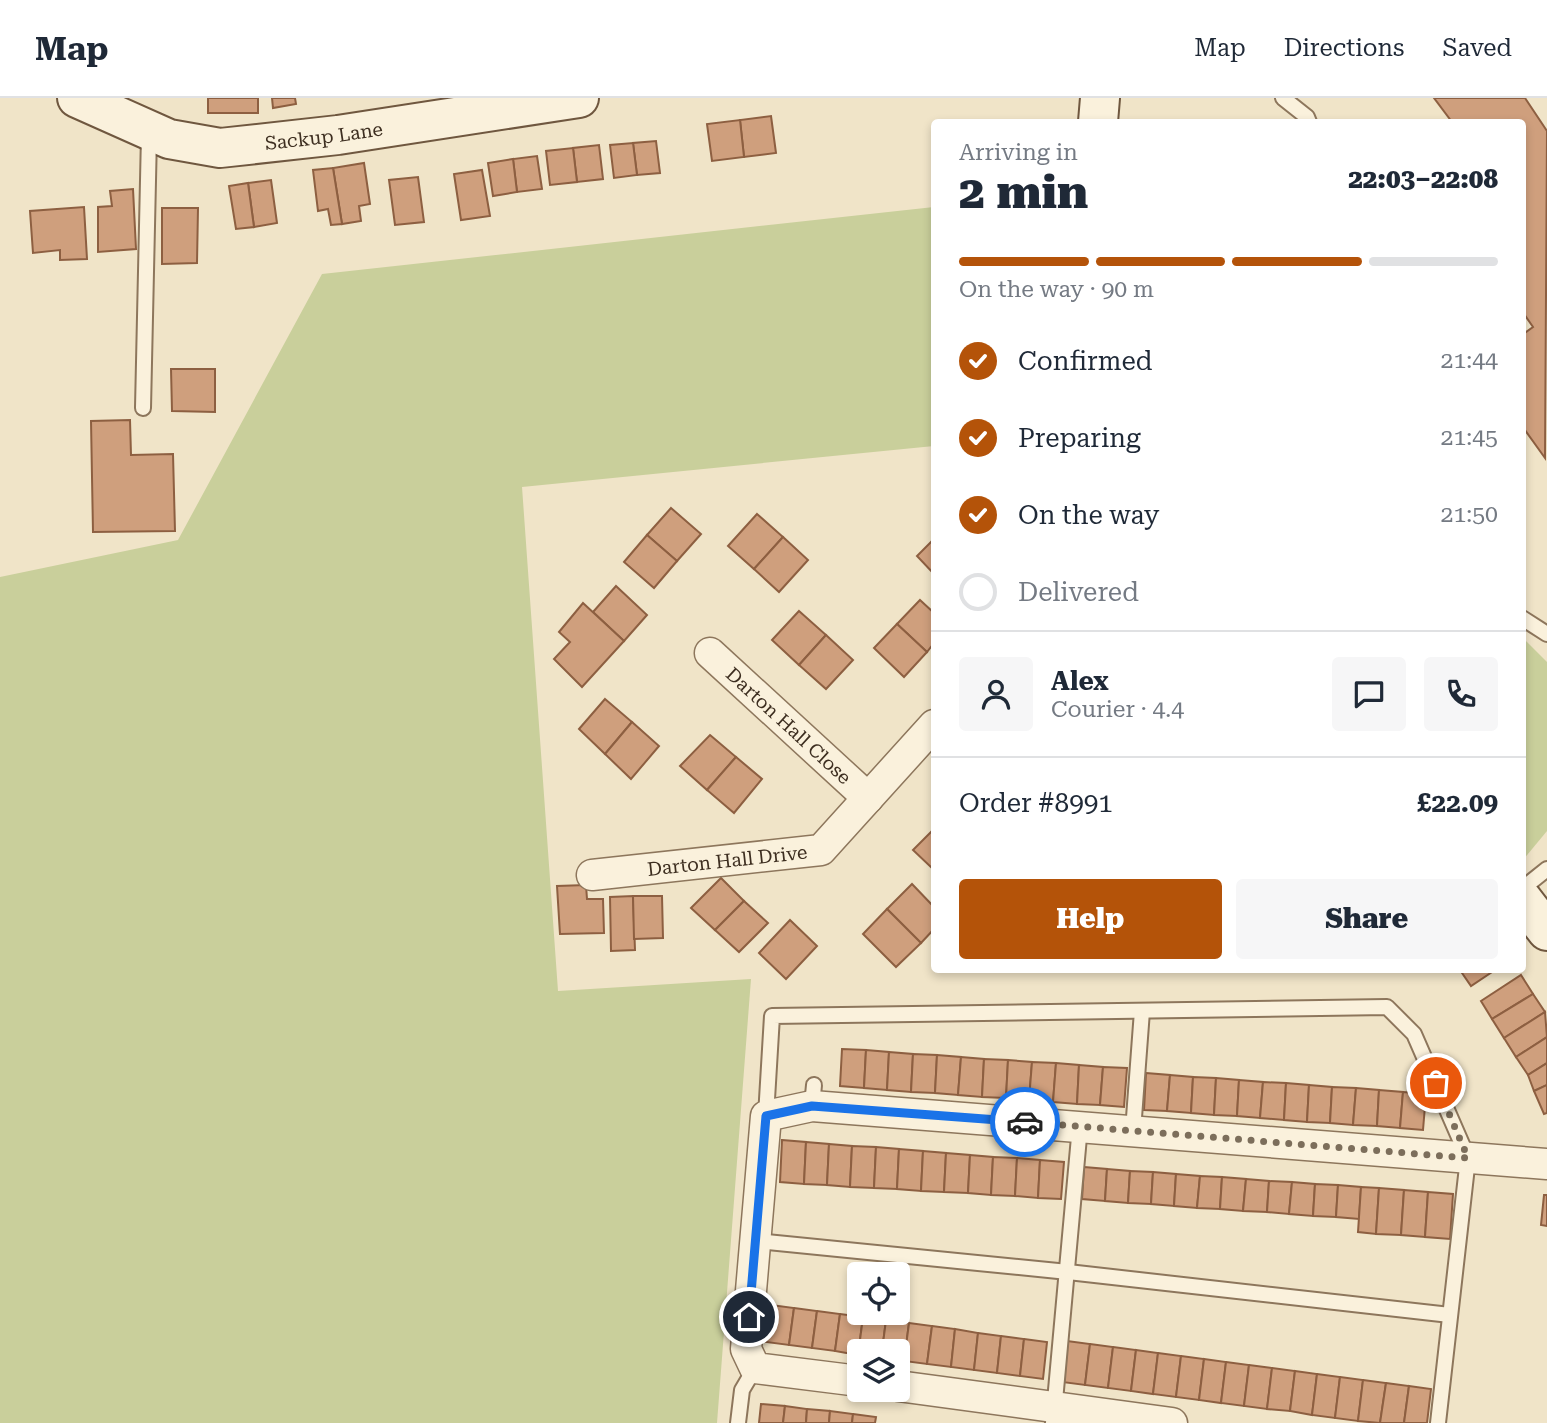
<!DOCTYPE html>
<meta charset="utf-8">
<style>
body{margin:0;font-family:"Roboto Serif",serif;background:#f6f6f7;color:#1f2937;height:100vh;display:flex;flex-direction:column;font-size:26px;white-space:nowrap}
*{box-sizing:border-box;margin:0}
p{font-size:23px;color:#747a83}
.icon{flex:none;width:38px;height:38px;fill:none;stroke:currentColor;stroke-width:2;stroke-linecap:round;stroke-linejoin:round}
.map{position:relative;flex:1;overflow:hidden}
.details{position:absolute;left:931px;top:21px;width:595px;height:854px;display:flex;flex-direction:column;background:#fff;border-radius:7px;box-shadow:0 4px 10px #0003}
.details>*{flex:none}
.controls{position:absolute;left:847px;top:1164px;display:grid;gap:14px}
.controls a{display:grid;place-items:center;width:63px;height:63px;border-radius:7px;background:#fff;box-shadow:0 4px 10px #0003;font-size:35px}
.pin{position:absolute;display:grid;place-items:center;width:60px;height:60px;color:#fff;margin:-30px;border:4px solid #fff;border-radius:50%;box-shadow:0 2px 7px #0007}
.courier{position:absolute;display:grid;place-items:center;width:70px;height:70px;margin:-35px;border:5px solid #1a73e8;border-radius:50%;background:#fff;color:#222;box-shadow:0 2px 9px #0007}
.head em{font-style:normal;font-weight:800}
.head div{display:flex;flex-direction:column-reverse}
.head{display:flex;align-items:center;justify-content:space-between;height:119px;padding:0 28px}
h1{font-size:46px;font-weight:800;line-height:52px}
.bar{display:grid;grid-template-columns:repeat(4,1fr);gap:10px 7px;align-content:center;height:84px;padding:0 28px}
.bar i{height:9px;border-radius:5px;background:#e0e1e3}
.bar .current{background:#b45309}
.bar p{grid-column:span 4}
.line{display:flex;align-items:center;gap:18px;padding:0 28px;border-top:2px solid #e0e1e3}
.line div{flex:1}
.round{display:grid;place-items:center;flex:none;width:74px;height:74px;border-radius:7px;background:#f6f6f7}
ol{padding:0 28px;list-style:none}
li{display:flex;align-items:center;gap:21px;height:77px}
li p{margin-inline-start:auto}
li .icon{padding:7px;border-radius:50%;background:#b45309;color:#fff;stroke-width:4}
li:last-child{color:#747a83}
li i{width:38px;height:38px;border:4px solid #e0e1e3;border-radius:50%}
.action{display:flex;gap:14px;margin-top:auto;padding:14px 28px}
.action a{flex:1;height:80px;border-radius:7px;background:#b45309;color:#fff;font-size:28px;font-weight:800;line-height:80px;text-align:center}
.action a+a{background:#f6f6f7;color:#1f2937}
header{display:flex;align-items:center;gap:42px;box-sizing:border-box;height:98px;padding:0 35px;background:#fff;border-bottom:2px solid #e0e1e3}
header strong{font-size:33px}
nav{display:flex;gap:38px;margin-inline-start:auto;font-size:24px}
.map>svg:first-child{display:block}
</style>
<header>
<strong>Map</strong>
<nav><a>Map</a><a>Directions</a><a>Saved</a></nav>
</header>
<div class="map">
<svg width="1547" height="1325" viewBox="0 0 1547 1325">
<rect width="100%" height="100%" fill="#f0e4c8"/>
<g fill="#c9cf9b">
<polygon points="934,109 934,348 522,389 558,893 751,881 717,1325 0,1325 0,479 178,442 322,176"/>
<polygon points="1523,540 1547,564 1547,733 1523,762"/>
</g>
<g fill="#cf9f7d" stroke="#8d5f41" stroke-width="2">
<rect x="208" y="0" width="50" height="15"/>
<polygon points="272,0 295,0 296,6 273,10"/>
<polygon points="1434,0 1525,0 1547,33 1545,360 1522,328 1522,237 1533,229 1522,213 1522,24 1452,24"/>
<polygon points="771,18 776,55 744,59 740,22"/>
<polygon points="740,22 744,59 712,63 707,26"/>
<polygon points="656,43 660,75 637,77 633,45"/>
<polygon points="633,45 637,77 614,80 610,47"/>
<polygon points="599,47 603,81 577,84 573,50"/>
<polygon points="573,50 577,84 550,87 546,53"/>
<polygon points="537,58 542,91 517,94 513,61"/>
<polygon points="513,61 517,94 493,98 488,65"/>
<polygon points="364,65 370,106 359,108 361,123 342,126 333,70"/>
<polygon points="333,70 342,126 331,127 328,111 318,113 313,72"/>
<polygon points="482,72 490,118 461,122 454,76"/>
<polygon points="418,79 424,124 395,127 389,82"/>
<polygon points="271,82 277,125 254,129 248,85"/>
<polygon points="248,85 254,129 236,131 229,88"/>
<polygon points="133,91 136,151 98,154 98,109 112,108 110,93"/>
<polygon points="84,109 87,161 60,162 60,152 33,155 30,113"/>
<polygon points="162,110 198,110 197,165 162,166"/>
<polygon points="171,271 215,271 215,314 172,313"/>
<polygon points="130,322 131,357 173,356 175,433 93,434 91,323"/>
<polygon points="671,410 701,436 677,463 647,437"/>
<polygon points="757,416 783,439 754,471 728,448"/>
<polygon points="647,437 677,463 654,490 624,464"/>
<polygon points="783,439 808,462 779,494 754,471"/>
<polygon points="934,441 934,476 917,458"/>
<polygon points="616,488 647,517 624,543 593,514"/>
<polygon points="920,502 934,515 934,545 927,554 897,526"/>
<polygon points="583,505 624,543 582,589 554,561 570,544 559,534"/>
<polygon points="799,513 826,537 799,567 772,542"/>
<polygon points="897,526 927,554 904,579 874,550"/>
<polygon points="826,537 853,562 826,591 799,567"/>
<polygon points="605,601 632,624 605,656 579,631"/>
<polygon points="632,624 659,648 631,681 605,656"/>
<polygon points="710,637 736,659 707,692 680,668"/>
<polygon points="736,659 762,681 734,715 707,692"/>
<polygon points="934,731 934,772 913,752"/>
<polygon points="721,780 744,803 715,832 691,810"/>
<polygon points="912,786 934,809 934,831 921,845 887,811"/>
<polygon points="586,787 587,801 603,801 604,835 560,836 557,788"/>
<polygon points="633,798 635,852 611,853 610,799"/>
<polygon points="633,798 662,798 663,840 634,841"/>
<polygon points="744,803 768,825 739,854 715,832"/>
<polygon points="887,811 921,845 896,869 863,836"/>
<polygon points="790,822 817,848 786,881 759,855"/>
<polygon points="1460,872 1495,872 1471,888"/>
<polygon points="1521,877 1533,896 1492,921 1481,903"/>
<polygon points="1533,896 1545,914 1504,940 1492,921"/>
<polygon points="1545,914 1547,939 1516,959 1504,940"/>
<polygon points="1547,939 1547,965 1528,977 1516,959"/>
<polygon points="842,951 866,952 864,990 840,988"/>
<polygon points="866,952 889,954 887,992 864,990"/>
<polygon points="889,954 913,956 911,994 887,992"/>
<polygon points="913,956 937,957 935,995 911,994"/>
<polygon points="937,957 961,959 958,997 935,995"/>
<polygon points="961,959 984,961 982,999 958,997"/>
<polygon points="984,961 1008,962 1006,1000 982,999"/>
<polygon points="1008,962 1032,964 1029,1002 1006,1000"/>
<polygon points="1032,964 1056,965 1053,1004 1029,1002"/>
<polygon points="1056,965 1079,967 1077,1006 1053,1004"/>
<polygon points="1547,965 1547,987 1534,993 1528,977"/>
<polygon points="1079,967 1103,969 1100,1007 1077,1006"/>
<polygon points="1103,969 1127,970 1124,1009 1100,1007"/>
<polygon points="1146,975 1170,977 1167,1013 1144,1012"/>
<polygon points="1170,977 1193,979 1191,1015 1167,1013"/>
<polygon points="1193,979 1216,980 1214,1017 1191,1015"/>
<polygon points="1216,980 1239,982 1237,1018 1214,1017"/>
<polygon points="1239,982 1263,984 1260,1020 1237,1018"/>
<polygon points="1263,984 1286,985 1284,1022 1260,1020"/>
<polygon points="1286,985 1309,987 1307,1024 1284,1022"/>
<polygon points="1309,987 1332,989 1330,1025 1307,1024"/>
<polygon points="1547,987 1547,1015 1544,1016 1534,993"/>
<polygon points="1332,989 1356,990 1353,1027 1330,1025"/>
<polygon points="1356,990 1379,992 1377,1028 1353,1027"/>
<polygon points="1379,992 1403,994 1400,1030 1377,1028"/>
<polygon points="1403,994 1426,996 1423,1032 1400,1030"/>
<polygon points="782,1042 806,1044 804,1086 780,1084"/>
<polygon points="806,1044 829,1046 827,1087 804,1086"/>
<polygon points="829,1046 852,1048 850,1089 827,1087"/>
<polygon points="852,1048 876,1049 874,1090 850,1089"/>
<polygon points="876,1049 899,1051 897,1091 874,1090"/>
<polygon points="899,1051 923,1053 921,1093 897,1091"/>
<polygon points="923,1053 946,1055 944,1094 921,1093"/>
<polygon points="946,1055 970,1057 968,1095 944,1094"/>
<polygon points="970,1057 993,1059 991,1097 968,1095"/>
<polygon points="993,1059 1017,1060 1015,1098 991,1097"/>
<polygon points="1017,1060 1040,1062 1038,1100 1015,1098"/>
<polygon points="1040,1062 1064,1064 1061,1101 1038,1100"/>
<polygon points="1084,1069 1107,1071 1105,1103 1082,1101"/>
<polygon points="1107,1071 1130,1073 1128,1105 1105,1103"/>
<polygon points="1130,1073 1153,1074 1151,1106 1128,1105"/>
<polygon points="1153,1074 1176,1076 1174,1108 1151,1106"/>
<polygon points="1176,1076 1200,1078 1197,1110 1174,1108"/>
<polygon points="1200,1078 1222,1079 1220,1111 1197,1110"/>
<polygon points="1222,1079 1246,1081 1243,1113 1220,1111"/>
<polygon points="1246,1081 1269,1083 1267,1114 1243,1113"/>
<polygon points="1269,1083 1292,1084 1289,1116 1267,1114"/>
<polygon points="1292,1084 1315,1086 1313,1118 1289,1116"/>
<polygon points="1315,1086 1338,1087 1336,1119 1313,1118"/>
<polygon points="1338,1087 1361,1089 1359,1121 1336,1119"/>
<polygon points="1361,1089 1379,1090 1376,1136 1358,1134"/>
<polygon points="1379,1090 1404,1092 1401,1137 1376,1136"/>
<polygon points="1404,1092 1428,1094 1425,1139 1401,1137"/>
<polygon points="1428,1094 1453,1096 1450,1141 1425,1139"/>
<polygon points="1544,1097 1547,1097 1547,1128 1541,1127"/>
<polygon points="771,1207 794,1210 789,1247 766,1244"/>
<polygon points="794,1210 817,1213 812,1250 789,1247"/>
<polygon points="817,1213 840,1216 835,1253 812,1250"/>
<polygon points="840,1216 863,1219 858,1257 835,1253"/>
<polygon points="863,1219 886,1222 882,1253 859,1253 858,1257"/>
<polygon points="886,1222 909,1225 904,1263 898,1262 898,1253 882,1253"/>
<polygon points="909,1225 932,1228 927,1266 904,1263"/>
<polygon points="932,1228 955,1231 951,1269 927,1266"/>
<polygon points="955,1231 978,1235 974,1272 951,1269"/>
<polygon points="978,1235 1001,1238 997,1275 974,1272"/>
<polygon points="1001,1238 1024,1241 1020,1278 997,1275"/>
<polygon points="1024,1241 1047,1244 1043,1281 1020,1278"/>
<polygon points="1067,1243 1090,1246 1085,1287 1062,1284"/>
<polygon points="1090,1246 1113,1249 1108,1290 1085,1287"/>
<polygon points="1113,1249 1136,1252 1131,1293 1108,1290"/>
<polygon points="1136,1252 1158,1255 1153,1296 1131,1293"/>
<polygon points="1158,1255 1181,1258 1176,1299 1153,1296"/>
<polygon points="1181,1258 1204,1261 1199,1302 1176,1299"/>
<polygon points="1204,1261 1226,1264 1221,1305 1199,1302"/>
<polygon points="1226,1264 1249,1267 1244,1308 1221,1305"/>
<polygon points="1249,1267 1272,1270 1267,1311 1244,1308"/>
<polygon points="1272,1270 1295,1273 1290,1313 1267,1311"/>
<polygon points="1295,1273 1317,1276 1312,1317 1290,1313"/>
<polygon points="1317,1276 1340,1279 1335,1320 1312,1317"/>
<polygon points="1340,1279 1363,1282 1358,1323 1335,1320"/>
<polygon points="1363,1282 1386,1285 1380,1325 1358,1323"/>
<polygon points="1386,1285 1409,1288 1404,1325 1380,1325"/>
<polygon points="1409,1288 1431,1291 1427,1325 1404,1325"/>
<polygon points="761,1306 785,1308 783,1325 759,1325"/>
<polygon points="785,1308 807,1311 806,1325 783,1325"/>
<polygon points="807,1311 830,1313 829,1325 806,1325"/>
<polygon points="830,1313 853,1316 852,1325 829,1325"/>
<polygon points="853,1316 876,1319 875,1325 852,1325"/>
</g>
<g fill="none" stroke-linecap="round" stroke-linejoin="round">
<g stroke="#8d765c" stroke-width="18">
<g id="lane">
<polyline points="1283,0 1307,19 1309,24"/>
<polyline points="143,310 149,37"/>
<polyline points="1522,520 1547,536"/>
<polyline points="1522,791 1547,771"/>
<polyline points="812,1008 814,987"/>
<polyline points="766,1018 772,918 1387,909 1414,936 1468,1060 1438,1325"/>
<polyline points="1133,1033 1142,913"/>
<polyline points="757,1143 1068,1174 1450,1217"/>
<polyline points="738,1325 742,1292 755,1270"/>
<polyline points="1053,1325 1080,1028"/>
</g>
</g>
<g stroke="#8d765c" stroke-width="33">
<g id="street">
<path id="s1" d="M710,555L868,700"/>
<path id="s2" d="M592,777L821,752L934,627"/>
<polyline points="859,1283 755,1270 746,1251 766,1018 812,1008 1547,1066"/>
<polyline points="898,1288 1172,1325"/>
</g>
</g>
<g stroke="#6f573f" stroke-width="42">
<g id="secondary">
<path id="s3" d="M77,0L169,41L220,50L338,37L579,0"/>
<polyline points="1098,24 1100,0"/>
<polyline points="1522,801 1547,833"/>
</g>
</g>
<use href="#lane" stroke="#faf1dc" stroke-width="14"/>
<use href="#street" stroke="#faf1dc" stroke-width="30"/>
<use href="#secondary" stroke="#faf1dc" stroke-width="38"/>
</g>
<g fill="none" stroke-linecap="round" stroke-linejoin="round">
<polyline stroke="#7c6e5b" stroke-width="7" stroke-dasharray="0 12.6" points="1025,1024 1468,1060 1436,985"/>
<polyline stroke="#1a73e8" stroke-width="9" points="749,1219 766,1018 812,1008 1025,1024"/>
</g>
<g text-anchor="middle" stroke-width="5" stroke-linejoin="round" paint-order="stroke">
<g font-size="19" fill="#3d2e20" stroke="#f7eed8">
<text dy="7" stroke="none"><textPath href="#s3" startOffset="257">Sackup Lane</textPath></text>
<text dy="7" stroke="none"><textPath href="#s1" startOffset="107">Darton Hall Close</textPath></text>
<text dy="7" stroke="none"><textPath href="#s2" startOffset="136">Darton Hall Drive</textPath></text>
</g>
</g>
</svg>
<div class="controls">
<a><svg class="icon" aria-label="locate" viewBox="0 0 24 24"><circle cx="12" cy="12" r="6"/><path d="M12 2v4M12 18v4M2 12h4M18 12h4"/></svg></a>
<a><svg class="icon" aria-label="layers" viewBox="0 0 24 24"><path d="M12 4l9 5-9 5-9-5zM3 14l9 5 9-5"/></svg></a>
</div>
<div class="pin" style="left:1436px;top:985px;background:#ea580c"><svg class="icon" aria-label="bag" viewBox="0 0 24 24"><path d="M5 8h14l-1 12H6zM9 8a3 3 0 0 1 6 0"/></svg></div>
<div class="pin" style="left:749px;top:1219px;background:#1f2937"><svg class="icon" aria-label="home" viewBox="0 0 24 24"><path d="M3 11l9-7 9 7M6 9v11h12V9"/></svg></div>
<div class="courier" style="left:1025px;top:1024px"><svg class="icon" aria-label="car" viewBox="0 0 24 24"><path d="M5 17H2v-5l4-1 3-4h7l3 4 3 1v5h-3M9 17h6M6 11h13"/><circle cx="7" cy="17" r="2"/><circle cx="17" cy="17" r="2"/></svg></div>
<section class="details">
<div class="head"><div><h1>2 min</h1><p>Arriving in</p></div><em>22:03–22:08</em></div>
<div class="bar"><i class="current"></i><i class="current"></i><i class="current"></i><i></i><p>On the way · 90 m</p></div>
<ol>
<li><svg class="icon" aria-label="check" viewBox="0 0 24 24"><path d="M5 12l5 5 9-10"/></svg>Confirmed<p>21:44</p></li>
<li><svg class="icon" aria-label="check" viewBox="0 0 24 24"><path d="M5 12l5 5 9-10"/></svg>Preparing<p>21:45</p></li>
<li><svg class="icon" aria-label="check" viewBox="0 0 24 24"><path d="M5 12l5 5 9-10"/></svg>On the way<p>21:50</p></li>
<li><i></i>Delivered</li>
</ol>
<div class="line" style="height:126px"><a class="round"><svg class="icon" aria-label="person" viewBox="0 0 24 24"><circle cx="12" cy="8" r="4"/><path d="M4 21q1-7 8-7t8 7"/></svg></a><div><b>Alex</b><p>Courier · 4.4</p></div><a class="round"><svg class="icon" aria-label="chat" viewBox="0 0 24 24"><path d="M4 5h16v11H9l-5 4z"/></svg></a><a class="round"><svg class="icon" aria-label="phone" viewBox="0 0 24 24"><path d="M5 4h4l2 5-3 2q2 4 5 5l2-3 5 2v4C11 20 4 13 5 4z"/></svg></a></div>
<div class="line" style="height:91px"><div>Order #8991</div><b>£22.09</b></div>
<div class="action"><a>Help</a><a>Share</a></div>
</section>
</div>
